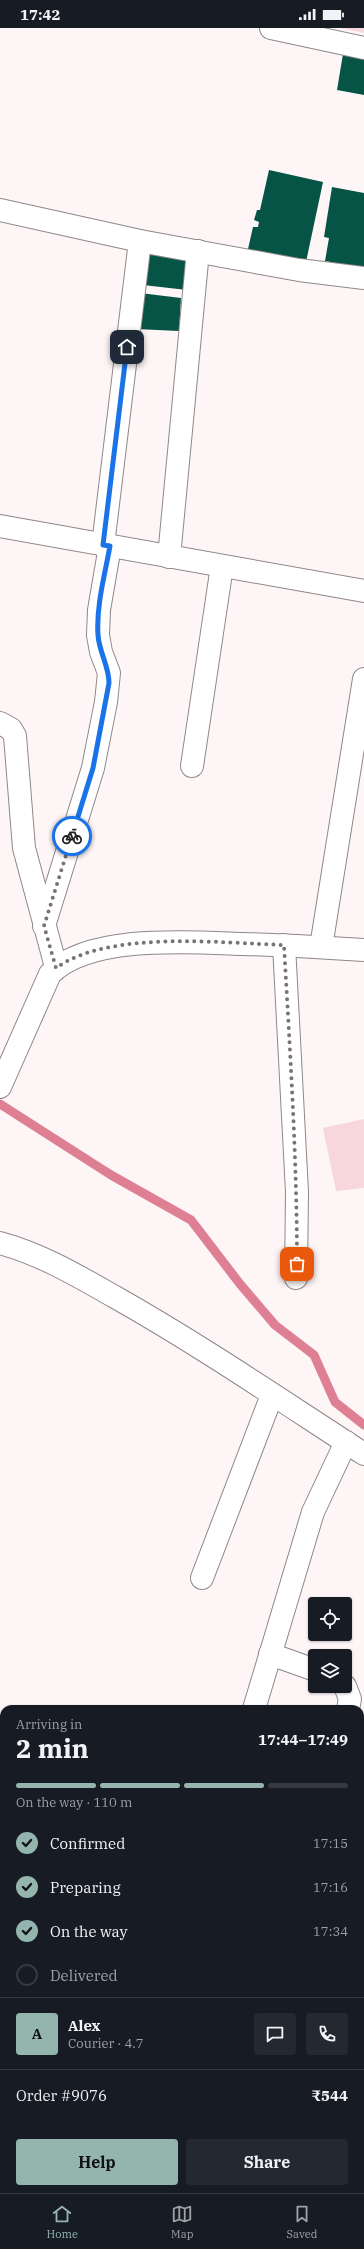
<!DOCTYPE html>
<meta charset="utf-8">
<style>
body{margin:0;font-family:"IBM Plex Serif",serif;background:#242831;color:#f1f3f6;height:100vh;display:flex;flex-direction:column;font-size:15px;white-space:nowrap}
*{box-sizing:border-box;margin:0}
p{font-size:13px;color:#9ea1a6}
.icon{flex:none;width:22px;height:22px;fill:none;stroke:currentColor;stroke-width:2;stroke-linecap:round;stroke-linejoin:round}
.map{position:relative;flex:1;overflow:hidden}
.details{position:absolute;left:0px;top:1677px;width:364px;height:488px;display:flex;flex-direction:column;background:#171b24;border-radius:12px 12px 0 0;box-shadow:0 1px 3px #0004}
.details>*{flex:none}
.controls{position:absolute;left:308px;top:1569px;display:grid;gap:8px}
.controls a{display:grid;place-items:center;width:44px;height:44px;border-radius:4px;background:#171b24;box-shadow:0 1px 3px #0004;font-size:20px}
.pin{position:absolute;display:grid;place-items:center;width:34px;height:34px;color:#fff;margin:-17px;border-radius:8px;box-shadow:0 2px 6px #0006}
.courier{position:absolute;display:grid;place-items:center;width:40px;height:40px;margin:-20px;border:3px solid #1a73e8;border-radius:50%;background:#fff;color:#222;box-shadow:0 1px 5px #0007}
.headline em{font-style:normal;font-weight:800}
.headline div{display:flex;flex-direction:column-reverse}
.headline{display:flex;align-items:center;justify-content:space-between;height:68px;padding:0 16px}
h1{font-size:26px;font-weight:800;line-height:30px}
.bar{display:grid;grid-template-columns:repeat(4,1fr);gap:6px 4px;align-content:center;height:48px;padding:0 16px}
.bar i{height:5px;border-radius:3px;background:#363941}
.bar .selected{background:#94b4ae}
.bar p{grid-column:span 4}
.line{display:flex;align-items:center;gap:10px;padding:0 16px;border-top:1px solid #363941}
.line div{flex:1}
.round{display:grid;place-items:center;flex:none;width:42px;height:42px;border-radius:4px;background:#242831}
ol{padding:0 16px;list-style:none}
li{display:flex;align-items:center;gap:12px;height:44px}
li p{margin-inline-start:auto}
li .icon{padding:4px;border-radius:50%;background:#94b4ae;color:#111;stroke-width:4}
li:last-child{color:#9ea1a6}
li i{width:22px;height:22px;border:2px solid #363941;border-radius:50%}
.primary-button{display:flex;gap:8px;margin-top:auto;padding:8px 16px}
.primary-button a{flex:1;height:46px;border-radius:4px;background:#94b4ae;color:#111;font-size:16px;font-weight:800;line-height:46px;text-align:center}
.primary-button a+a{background:#242831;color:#f1f3f6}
.status{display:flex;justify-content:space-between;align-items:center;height:28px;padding:0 20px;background:#171b24;direction:ltr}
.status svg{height:11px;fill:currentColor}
.menu{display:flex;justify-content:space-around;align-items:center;height:56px;border-top:1px solid #363941;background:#171b24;font-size:11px;color:#9ea1a6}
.menu a{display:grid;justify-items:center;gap:2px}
.menu .selected{color:#94b4ae}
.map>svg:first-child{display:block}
</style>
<div class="status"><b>17:42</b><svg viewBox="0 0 49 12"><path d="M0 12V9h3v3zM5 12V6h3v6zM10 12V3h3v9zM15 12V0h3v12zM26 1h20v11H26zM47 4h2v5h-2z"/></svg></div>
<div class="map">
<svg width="364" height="2165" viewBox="0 0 364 2165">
<rect width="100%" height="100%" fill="#fef5f7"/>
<g fill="#f7d7dc">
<polygon points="340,0 364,0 364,5"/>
<polygon points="364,1091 364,1160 336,1163 323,1100"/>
</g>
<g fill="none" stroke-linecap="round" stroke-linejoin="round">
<polyline stroke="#df7f93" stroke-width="9" points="0,1076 111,1147 191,1192 240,1256 275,1297 314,1327 335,1374 364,1397"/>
</g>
<g fill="#065445">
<polygon points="343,26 364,30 364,67 337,62"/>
<polygon points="269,142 323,154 306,234 248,221 253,199 258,199 259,194 254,192 257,182 260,182"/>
<polygon points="332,159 364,165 364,240 325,233 329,210 324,209"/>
<polygon points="147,224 190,229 187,262 143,257"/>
<polygon points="140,265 181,270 179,303 136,301"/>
</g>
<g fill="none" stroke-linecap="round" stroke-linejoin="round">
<g stroke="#8f8788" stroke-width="24">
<g id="street">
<polyline points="271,0 364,20"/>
<polyline points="0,182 140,213 299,242 364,250"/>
<polyline points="103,517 140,213"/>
<polyline points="169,529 198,223"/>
<polyline points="0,695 11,701 15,708 24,820 56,939"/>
<polyline points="192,738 222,538"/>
<polyline points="44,898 93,740 106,674 109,645 101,624 98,607 99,582 110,518"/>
<polyline points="284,917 297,1164 296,1250"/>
<polyline points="321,919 364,651"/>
<path d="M0,1059L50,946C89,906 190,914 243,916C283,917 324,919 364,922"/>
<path d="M0,1215C41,1226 78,1248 115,1269C200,1317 282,1373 364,1426"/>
<polyline points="202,1550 272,1367"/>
<polyline points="270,1626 315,1642"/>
<polyline points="345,1658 350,1671 348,1681"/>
<polyline points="254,1681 313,1484 346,1414"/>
<polyline points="360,1807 364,1809"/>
<polyline points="52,2161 52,2165"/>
<polyline points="259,2165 260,2161"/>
</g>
</g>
<g stroke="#8f8788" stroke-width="24">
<g id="secondary">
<polyline points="0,498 364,563"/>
<polyline points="0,1932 4,1932"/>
<polyline points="360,1967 364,1968"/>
</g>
</g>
<use href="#street" stroke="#fff" stroke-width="22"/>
<use href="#secondary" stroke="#fff" stroke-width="22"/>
</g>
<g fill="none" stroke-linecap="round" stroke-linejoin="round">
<path stroke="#797374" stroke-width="4" stroke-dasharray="0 7.2" d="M72,808L44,898L56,940C109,902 221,915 284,917C290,1024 297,1129 297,1236"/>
<path stroke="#1a73e8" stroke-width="5" d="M72,808L93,740L109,655C109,638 99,624 98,607C96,578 105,546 110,518L103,517L127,319"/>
</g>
</svg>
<div class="controls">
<a><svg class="icon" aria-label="locate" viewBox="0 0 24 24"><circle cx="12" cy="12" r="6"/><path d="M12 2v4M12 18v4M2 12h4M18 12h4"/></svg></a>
<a><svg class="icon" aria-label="layers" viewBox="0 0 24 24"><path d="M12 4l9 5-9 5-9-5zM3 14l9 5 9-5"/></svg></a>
</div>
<div class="pin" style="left:297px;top:1236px;background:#ea580c"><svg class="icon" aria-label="bag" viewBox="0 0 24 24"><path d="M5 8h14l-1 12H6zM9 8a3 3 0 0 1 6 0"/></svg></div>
<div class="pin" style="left:127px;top:319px;background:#1f2937"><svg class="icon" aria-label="home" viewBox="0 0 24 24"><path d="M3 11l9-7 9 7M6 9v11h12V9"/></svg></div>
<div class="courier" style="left:72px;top:808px"><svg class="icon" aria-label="bike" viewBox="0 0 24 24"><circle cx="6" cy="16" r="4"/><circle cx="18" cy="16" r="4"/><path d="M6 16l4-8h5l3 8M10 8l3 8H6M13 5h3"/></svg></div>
<section class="details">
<div class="headline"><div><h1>2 min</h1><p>Arriving in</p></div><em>17:44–17:49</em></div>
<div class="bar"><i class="selected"></i><i class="selected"></i><i class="selected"></i><i></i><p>On the way · 110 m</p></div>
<ol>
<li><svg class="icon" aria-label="check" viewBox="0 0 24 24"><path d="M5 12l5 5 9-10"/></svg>Confirmed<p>17:15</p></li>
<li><svg class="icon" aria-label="check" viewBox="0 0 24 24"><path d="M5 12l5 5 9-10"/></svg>Preparing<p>17:16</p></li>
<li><svg class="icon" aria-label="check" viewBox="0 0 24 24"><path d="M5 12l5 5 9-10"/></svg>On the way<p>17:34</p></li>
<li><i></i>Delivered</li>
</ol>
<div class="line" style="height:72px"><b class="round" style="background:#94b4ae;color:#111">A</b><div><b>Alex</b><p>Courier · 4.7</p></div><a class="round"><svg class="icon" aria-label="chat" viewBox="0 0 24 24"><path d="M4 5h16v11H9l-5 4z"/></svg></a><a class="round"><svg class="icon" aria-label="phone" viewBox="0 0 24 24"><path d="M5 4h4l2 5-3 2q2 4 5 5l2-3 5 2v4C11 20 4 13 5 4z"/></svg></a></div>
<div class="line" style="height:52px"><div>Order #9076</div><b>₹544</b></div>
<div class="primary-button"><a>Help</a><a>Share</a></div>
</section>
</div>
<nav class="menu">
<a class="selected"><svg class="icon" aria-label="home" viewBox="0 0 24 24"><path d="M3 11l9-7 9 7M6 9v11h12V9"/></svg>Home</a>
<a><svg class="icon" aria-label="map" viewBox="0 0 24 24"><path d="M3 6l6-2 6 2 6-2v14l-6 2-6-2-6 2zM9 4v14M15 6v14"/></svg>Map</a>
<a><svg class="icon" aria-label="saved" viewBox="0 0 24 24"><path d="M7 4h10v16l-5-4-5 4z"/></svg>Saved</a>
</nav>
